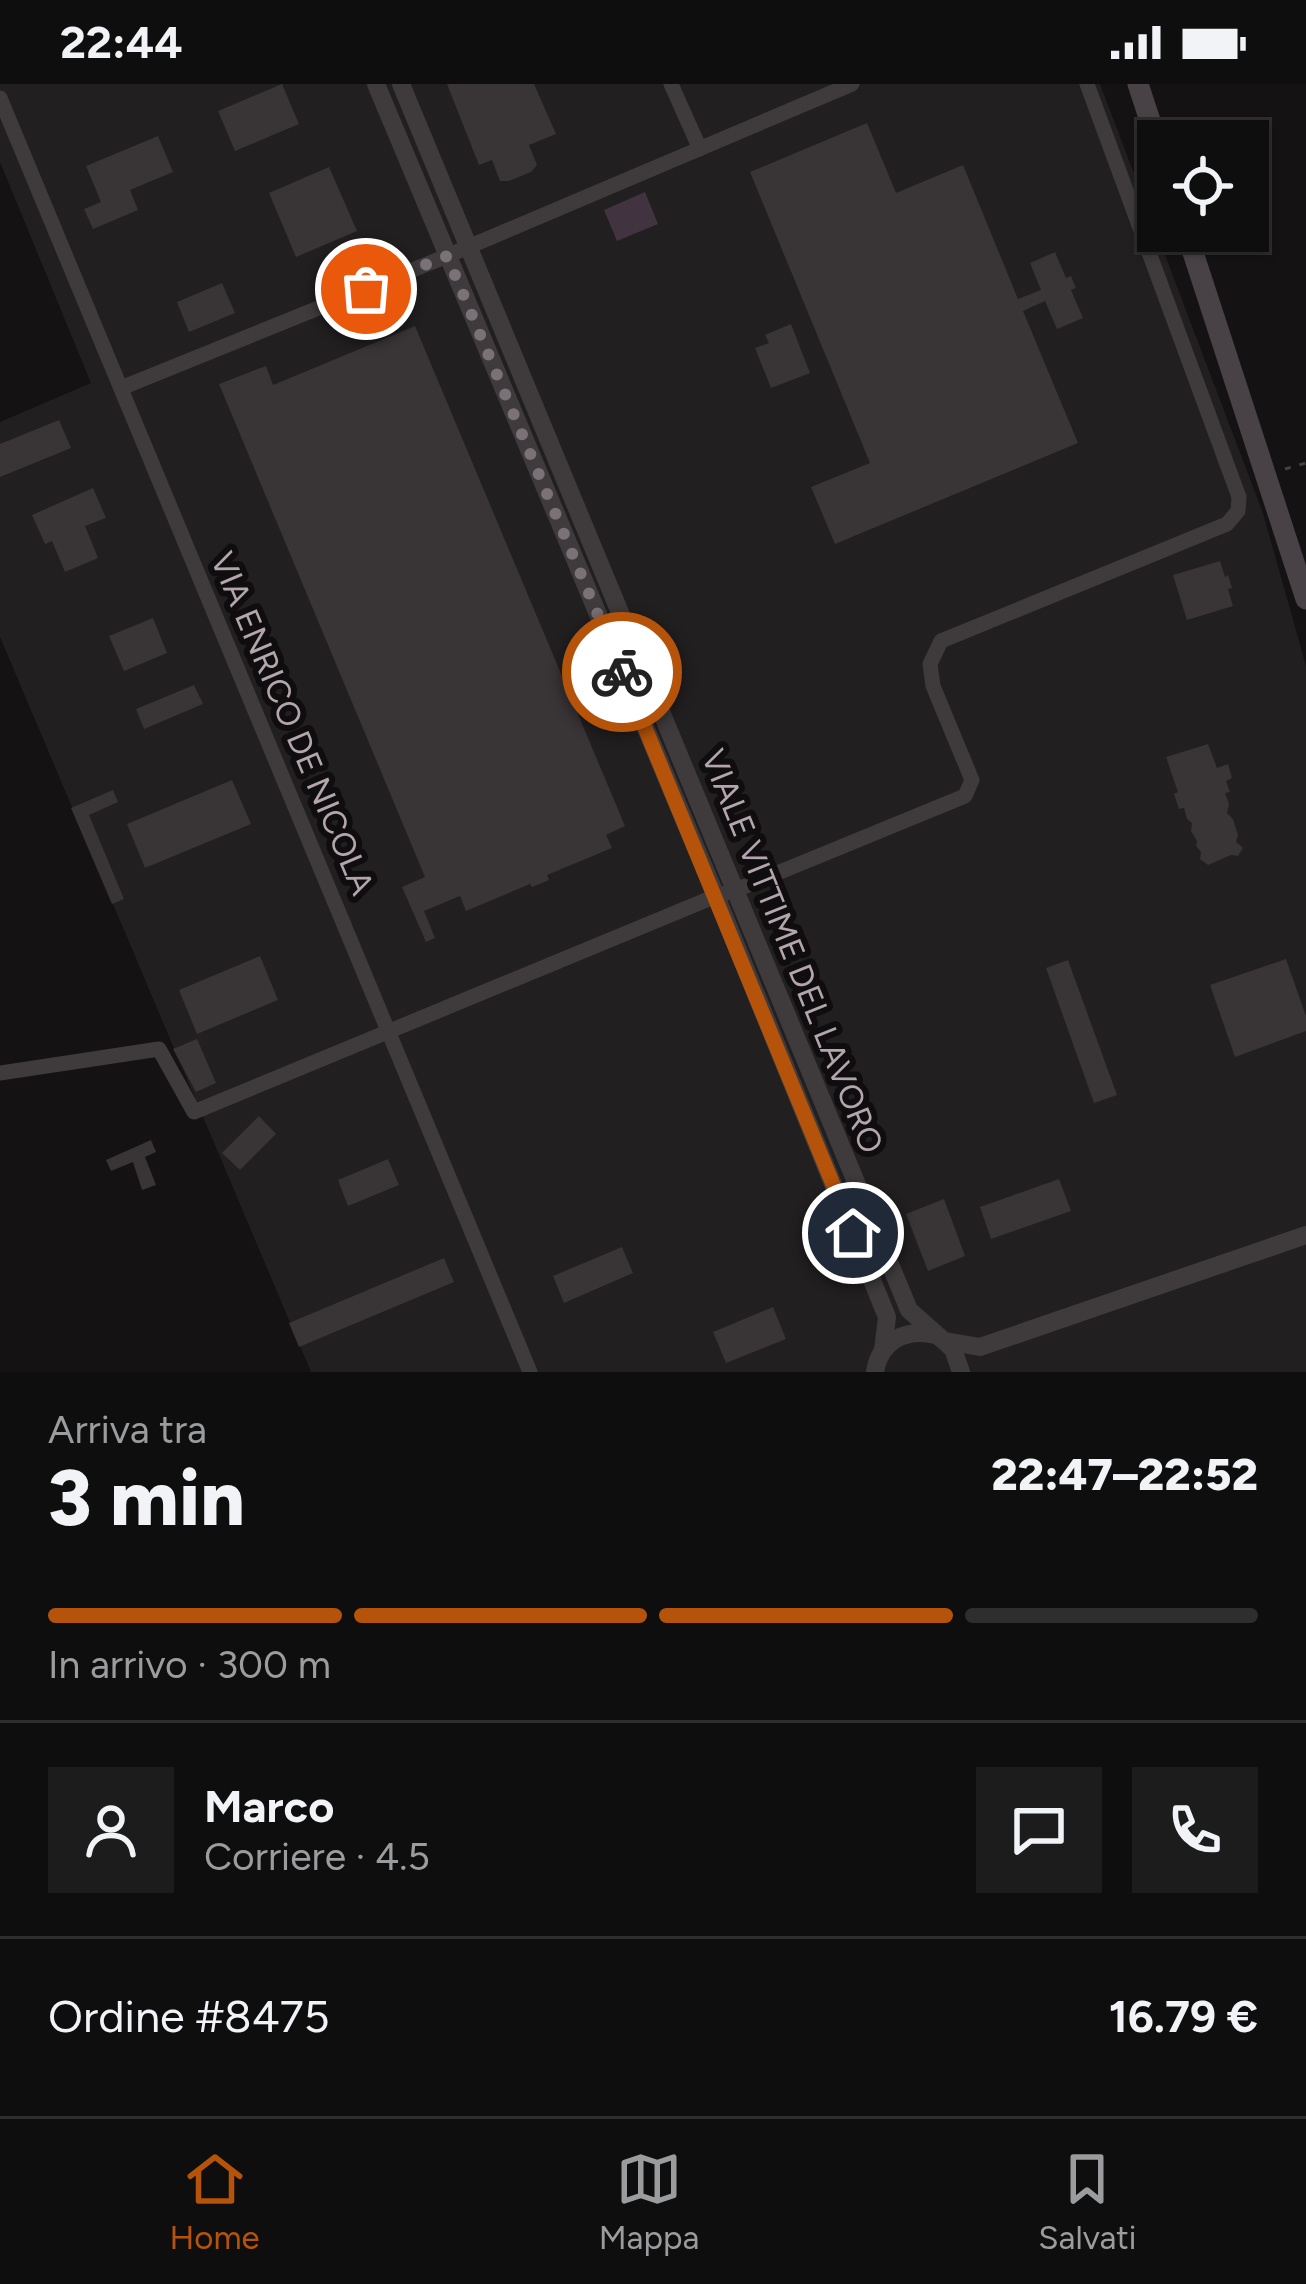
<!DOCTYPE html>
<html lang="it">
<meta charset="utf-8">
<style>
body{margin:0;font-family:Figtree,sans-serif;background:#1d1c1c;color:#f1f3f6;height:100vh;display:flex;flex-direction:column;font-size:45px;white-space:nowrap}
*{box-sizing:border-box;margin:0}
p{font-size:39px;color:#9b9c9e}
.icon{flex:none;width:66px;height:66px;fill:none;stroke:currentColor;stroke-width:2;stroke-linecap:round;stroke-linejoin:round}
.map{position:relative;height:1288px;overflow:hidden}
.panel{display:flex;flex-direction:column;background:#0f0e0e;flex:1}
.panel>*{flex:none}
.tools{position:absolute;left:1137px;top:36px;display:grid;gap:24px}
.tools a{display:grid;place-items:center;width:132px;height:132px;border-radius:0px;background:#0f0e0e;box-shadow:0 3px 9px #0004,0 0 0 3px #2f2e2e;font-size:60px}
.pin{position:absolute;display:grid;place-items:center;width:102px;height:102px;color:#fff;margin:-51px;border:6px solid #fff;border-radius:50%;box-shadow:0 3px 12px #0007}
.courier{position:absolute;display:grid;place-items:center;width:120px;height:120px;margin:-60px;border:9px solid #b45309;border-radius:50%;background:#fff;color:#222;box-shadow:0 3px 15px #0007}
.head em{font-style:normal;font-weight:800}
.head div{display:flex;flex-direction:column-reverse}
.head{display:flex;align-items:center;justify-content:space-between;height:204px;padding:0 48px}
h1{font-size:78px;font-weight:800;line-height:90px}
.bar{display:grid;grid-template-columns:repeat(4,1fr);gap:18px 12px;align-content:center;height:144px;padding:0 48px}
.bar i{height:15px;border-radius:9px;background:#2f2e2e}
.bar .on{background:#b45309}
.bar p{grid-column:span 4}
.line{display:flex;align-items:center;gap:30px;padding:0 48px;border-top:3px solid #2f2e2e}
.line div{flex:1}
.round{display:grid;place-items:center;flex:none;width:126px;height:126px;border-radius:0px;background:#1d1c1c}
.status{display:flex;justify-content:space-between;align-items:center;height:84px;padding:0 60px;background:#0f0e0e;direction:ltr}
.status svg{height:33px;fill:currentColor}
.menu{display:flex;justify-content:space-around;align-items:center;height:168px;border-top:3px solid #2f2e2e;background:#0f0e0e;font-size:33px;color:#9b9c9e}
.menu a{display:grid;justify-items:center;gap:6px}
.menu .on{color:#b45309}
.map>svg:first-child{display:block}
</style>
<div class="status"><b>22:44</b><svg viewBox="0 0 49 12"><path d="M0 12V9h3v3zM5 12V6h3v6zM10 12V3h3v9zM15 12V0h3v12zM26 1h20v11H26zM47 4h2v5h-2z"/></svg></div>
<div class="map">
<svg width="1306" height="1288" viewBox="0 0 1306 1288">
<rect width="100%" height="100%" fill="#141213"/>
<polygon fill="#211f1f" points="0,0 1100,0 1263,429 1306,582 1306,1288 311,1288 0,553 0,338 91,299 0,78"/>
<polygon fill="#423340" points="645,108 658,140 617,157 604,126"/>
<g fill="#393436">
<polygon points="282,0 299,40 235,67 218,27"/>
<polygon points="447,0 534,0 556,50 529,61 537,81 531,88 509,97 500,97 492,76 479,81"/>
<polygon points="867,39 896,109 963,81 1018,215 1041,206 1030,179 1055,168 1066,194 1071,192 1076,204 1071,206 1083,234 1057,245 1045,217 1023,227 1078,359 835,460 811,403 870,379 750,88"/>
<polygon points="158,52 173,88 130,106 138,126 93,145 84,125 101,118 86,82"/>
<polygon points="329,83 357,147 296,173 269,109"/>
<polygon points="222,199 235,229 189,248 177,218"/>
<polygon points="791,240 810,289 771,304 755,264 769,259 765,251"/>
<polygon points="415,242 625,742 606,751 612,764 547,791 549,796 532,803 530,800 466,827 460,812 424,827 435,854 426,858 402,803 425,793 219,300 266,282 273,301"/>
<polygon points="59,336 71,364 0,393 0,360"/>
<polygon points="93,404 106,434 85,442 98,474 65,488 52,457 45,460 32,431"/>
<polygon points="1220,477 1225,493 1228,491 1232,504 1228,505 1233,522 1187,536 1173,491"/>
<polygon points="153,534 167,569 124,587 109,552"/>
<polygon points="194,601 203,620 144,645 136,625"/>
<polygon points="1208,660 1217,684 1228,680 1232,694 1226,697 1230,708 1225,709 1229,720 1227,729 1233,735 1238,751 1236,758 1243,764 1238,772 1231,771 1208,781 1200,775 1201,768 1196,762 1197,757 1191,747 1192,739 1187,735 1184,724 1179,725 1174,710 1178,708 1166,673"/>
<polygon points="232,696 251,740 145,784 127,740"/>
<polygon points="113,706 118,718 89,731 124,815 112,820 71,724"/>
<polygon points="260,872 278,916 197,950 179,906"/>
<polygon points="1286,875 1306,932 1306,947 1235,973 1210,901"/>
<polygon points="1068,876 1117,1011 1094,1019 1046,884"/>
<polygon points="197,955 216,999 196,1008 173,965"/>
<polygon points="259,1032 276,1050 240,1086 222,1069"/>
<polygon points="151,1056 156,1068 145,1073 156,1101 142,1106 133,1078 111,1087 106,1076"/>
<polygon points="388,1075 399,1101 348,1122 338,1096"/>
<polygon points="1059,1095 1071,1127 991,1155 980,1123"/>
<polygon points="944,1115 965,1172 928,1187 906,1130"/>
<polygon points="622,1163 633,1189 564,1219 553,1192"/>
<polygon points="444,1174 454,1198 299,1263 289,1239"/>
<polygon points="773,1223 786,1255 726,1279 713,1248"/>
</g>
<g fill="none" stroke-linecap="round" stroke-linejoin="round">
<polyline stroke="#464044" stroke-width="3" stroke-dasharray="6 9" stroke-linecap="butt" points="1285,385 1306,379"/>
<g stroke="#3f3b3d" stroke-width="15">
<polyline points="671,0 700,65"/>
<polyline points="0,14 530,1288"/>
<polyline points="121,304 447,172 852,0"/>
<polyline points="0,989 159,965 194,1028 716,812 736,806 965,712 972,696 933,602 930,580 941,557 1227,440 1238,427 1239,413 1087,0"/>
</g>
<g stroke="#3f3b3d" stroke-width="18">
<polyline points="376,0 716,812 887,1233 883,1266"/>
<polyline points="401,0 909,1226 953,1265 961,1288"/>
<polyline points="945,1257 980,1263 1306,1151"/>
<path d="M875,1288C880,1256 906,1244 936,1251"/>
</g>
<g stroke="#484246" stroke-width="21">
<polyline points="1138,0 1158,61"/>
<polyline points="1186,147 1306,515"/>
</g>
</g>
<g fill="none" stroke-linecap="round" stroke-linejoin="round">
<polyline stroke="#7b7278" stroke-width="12" stroke-dasharray="0 21.6" points="366,205 447,172 622,588"/>
<polyline stroke="#b45309" stroke-width="15" points="622,588 853,1149"/>
</g>
<g text-anchor="middle" stroke-width="12" stroke-linejoin="round" paint-order="stroke">
<g font-size="33" fill="#b3a5ae" stroke="#0f0d0e">
<text transform="translate(293 639) rotate(67)" y="12">VIA ENRICO DE NICOLA</text>
<text transform="translate(793 867) rotate(68)" y="12">VIALE VITTIME DEL LAVORO</text>
</g>
</g>
</svg>
<div class="tools">
<a><svg class="icon" aria-label="locate" viewBox="0 0 24 24"><circle cx="12" cy="12" r="6"/><path d="M12 2v4M12 18v4M2 12h4M18 12h4"/></svg></a>
</div>
<div class="pin" style="left:366px;top:205px;background:#ea580c"><svg class="icon" aria-label="bag" viewBox="0 0 24 24"><path d="M5 8h14l-1 12H6zM9 8a3 3 0 0 1 6 0"/></svg></div>
<div class="pin" style="left:853px;top:1149px;background:#1f2937"><svg class="icon" aria-label="home" viewBox="0 0 24 24"><path d="M3 11l9-7 9 7M6 9v11h12V9"/></svg></div>
<div class="courier" style="left:622px;top:588px"><svg class="icon" aria-label="bike" viewBox="0 0 24 24"><circle cx="6" cy="16" r="4"/><circle cx="18" cy="16" r="4"/><path d="M6 16l4-8h5l3 8M10 8l3 8H6M13 5h3"/></svg></div>
</div>
<section class="panel">
<div class="head"><div><h1>3 min</h1><p>Arriva tra</p></div><em>22:47–22:52</em></div>
<div class="bar"><i class="on"></i><i class="on"></i><i class="on"></i><i></i><p>In arrivo · 300 m</p></div>
<div class="line" style="height:216px"><a class="round"><svg class="icon" aria-label="person" viewBox="0 0 24 24"><circle cx="12" cy="8" r="4"/><path d="M4 21q1-7 8-7t8 7"/></svg></a><div><b>Marco</b><p>Corriere · 4.5</p></div><a class="round"><svg class="icon" aria-label="chat" viewBox="0 0 24 24"><path d="M4 5h16v11H9l-5 4z"/></svg></a><a class="round"><svg class="icon" aria-label="phone" viewBox="0 0 24 24"><path d="M5 4h4l2 5-3 2q2 4 5 5l2-3 5 2v4C11 20 4 13 5 4z"/></svg></a></div>
<div class="line" style="height:156px"><div>Ordine #8475</div><b>16.79 €</b></div>
</section>
<nav class="menu">
<a class="on"><svg class="icon" aria-label="home" viewBox="0 0 24 24"><path d="M3 11l9-7 9 7M6 9v11h12V9"/></svg>Home</a>
<a><svg class="icon" aria-label="map" viewBox="0 0 24 24"><path d="M3 6l6-2 6 2 6-2v14l-6 2-6-2-6 2zM9 4v14M15 6v14"/></svg>Mappa</a>
<a><svg class="icon" aria-label="saved" viewBox="0 0 24 24"><path d="M7 4h10v16l-5-4-5 4z"/></svg>Salvati</a>
</nav>
